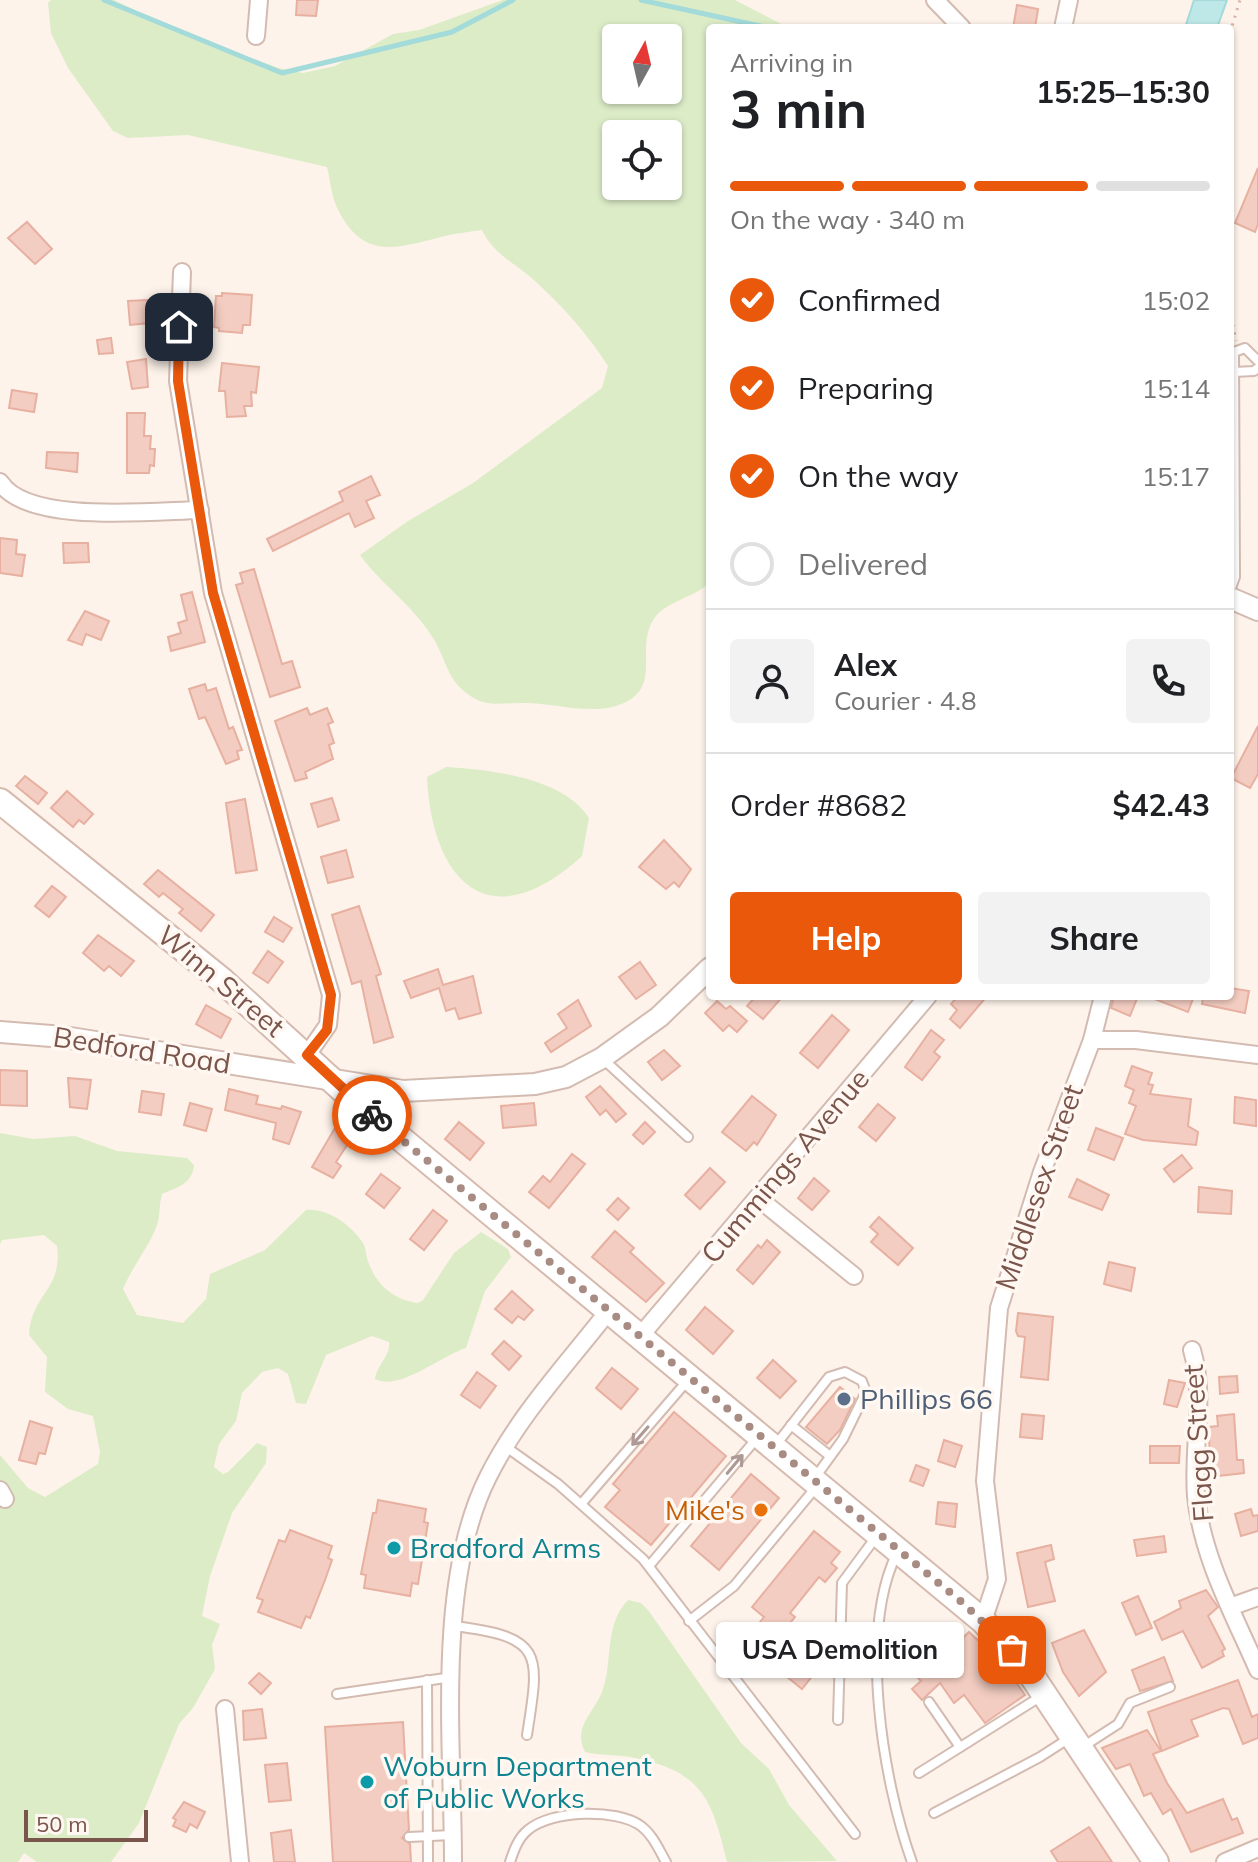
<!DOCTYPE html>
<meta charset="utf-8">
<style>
body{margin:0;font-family:Mulish,sans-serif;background:#f2f2f2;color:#202124;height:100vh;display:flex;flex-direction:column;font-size:30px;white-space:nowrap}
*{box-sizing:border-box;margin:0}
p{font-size:26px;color:#757577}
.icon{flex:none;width:44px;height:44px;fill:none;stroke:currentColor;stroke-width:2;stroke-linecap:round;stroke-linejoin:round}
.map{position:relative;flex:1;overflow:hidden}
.sheet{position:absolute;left:706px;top:24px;width:528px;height:976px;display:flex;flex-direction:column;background:#fff;border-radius:8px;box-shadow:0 2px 6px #0004}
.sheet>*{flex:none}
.needle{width:52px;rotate:8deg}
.tools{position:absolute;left:602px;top:24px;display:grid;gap:16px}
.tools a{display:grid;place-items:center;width:80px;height:80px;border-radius:8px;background:#fff;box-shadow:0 2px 6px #0004;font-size:40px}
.scale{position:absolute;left:24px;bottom:20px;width:124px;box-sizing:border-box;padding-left:8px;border:4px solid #7a554c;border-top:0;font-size:22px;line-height:28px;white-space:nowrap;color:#7a554c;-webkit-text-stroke:6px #fff7f1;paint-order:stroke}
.pin{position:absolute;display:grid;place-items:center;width:68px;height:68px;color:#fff;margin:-34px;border-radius:16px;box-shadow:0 4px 12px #0006}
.courier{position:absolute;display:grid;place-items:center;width:80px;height:80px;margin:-40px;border:6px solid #ea580c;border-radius:50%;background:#fff;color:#222;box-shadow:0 2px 10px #0007}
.bubble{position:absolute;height:56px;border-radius:8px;background:#fff;box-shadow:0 2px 6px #0004;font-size:26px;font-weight:700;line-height:56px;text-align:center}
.headline em{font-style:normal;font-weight:700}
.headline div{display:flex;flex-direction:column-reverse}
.headline{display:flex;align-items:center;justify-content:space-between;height:136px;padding:0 24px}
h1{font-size:52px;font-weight:700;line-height:60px}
.bar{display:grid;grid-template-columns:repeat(4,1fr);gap:12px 8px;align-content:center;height:96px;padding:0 24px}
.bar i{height:10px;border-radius:6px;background:#e0e0e0}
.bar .current{background:#ea580c}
.bar p{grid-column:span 4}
.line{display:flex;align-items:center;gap:20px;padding:0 24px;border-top:2px solid #e0e0e0}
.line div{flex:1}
.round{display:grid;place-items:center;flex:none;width:84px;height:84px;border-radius:8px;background:#f2f2f2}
ol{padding:0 24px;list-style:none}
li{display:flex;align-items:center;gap:24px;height:88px}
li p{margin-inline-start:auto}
li .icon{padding:8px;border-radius:50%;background:#ea580c;color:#fff;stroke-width:4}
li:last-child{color:#757577}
li i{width:44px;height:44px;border:4px solid #e0e0e0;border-radius:50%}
.primary-button{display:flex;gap:16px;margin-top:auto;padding:16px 24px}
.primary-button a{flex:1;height:92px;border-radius:8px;background:#ea580c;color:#fff;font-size:32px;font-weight:700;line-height:92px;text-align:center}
.primary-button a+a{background:#f2f2f2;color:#202124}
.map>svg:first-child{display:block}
</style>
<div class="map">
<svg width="1258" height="1862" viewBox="0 0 1258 1862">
<rect width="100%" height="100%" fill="#fdf3ea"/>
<g fill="#dcecc7" fill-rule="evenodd">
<path d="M51,0H114L180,32L279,68L303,73L335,66L393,34L419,30L503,0H735L789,28H710V582C692,601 658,600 649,629C640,654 657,684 628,701C598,718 557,703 525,703C506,702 489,708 472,697C449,683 447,664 436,643C416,607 382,586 360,555L408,521L473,483L602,388L608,366C587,333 563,307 535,281C516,264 493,254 482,230C470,232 457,233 445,236C396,248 361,263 335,203C331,192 330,178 327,167L188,135L128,138L113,131L68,68L51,33L48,3ZM616,38H668V90H616ZM616,134H668V186H616Z"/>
<path d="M446,767C491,770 563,777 589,818L582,856C490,940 432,883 427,777Z"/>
<path d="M0,1133L33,1139L75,1136L117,1151L187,1158L194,1165C192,1184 178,1187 162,1194C159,1205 160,1217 157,1225C151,1243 131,1269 123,1289L137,1315L183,1323L206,1299L210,1274L265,1250L306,1210C328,1208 351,1225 363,1243C366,1248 366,1256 368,1261C376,1285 394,1300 418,1303L423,1300L454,1253L481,1232L508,1249L511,1257L485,1291L466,1348C442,1355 399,1392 375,1379C377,1364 391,1356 389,1342L372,1336L326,1355L306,1404L296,1403L288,1374L278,1368L262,1372L242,1393L236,1421L219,1444L214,1467L223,1474L228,1472L257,1443L267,1447L266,1463L232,1513L210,1576L202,1616L220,1624L212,1645L215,1669L193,1708L179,1724L139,1823L111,1862H37L24,1853L18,1862H0V1496L6,1490L0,1480V1455L28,1488L45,1497L98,1464L100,1452L93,1416L68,1409L45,1392L47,1357L29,1335C31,1294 63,1290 57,1246L44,1235L2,1240L0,1244Z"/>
<path d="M628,1600L641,1603L648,1610L741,1743L769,1769L789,1805L837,1861L727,1862C712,1800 703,1772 635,1758C618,1754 601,1756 585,1752C572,1726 595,1713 603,1689C613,1660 604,1625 628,1600Z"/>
</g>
<polygon fill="#bde8e7" stroke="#a3dada" stroke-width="2" points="1194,0 1227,0 1217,28 1185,28"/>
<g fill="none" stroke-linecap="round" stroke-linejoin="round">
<g stroke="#a3dada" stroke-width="5">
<polyline points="104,0 282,73 452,32 513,0"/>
<polyline points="641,0 769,28"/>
</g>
</g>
<g fill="#f3cdc1" stroke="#e7b0a1" stroke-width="2">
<polygon points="297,0 318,0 316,16 296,15"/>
<polygon points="1017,5 1038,9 1035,28 1013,28"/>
<polygon points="1258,168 1258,224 1255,232 1235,223"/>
<polygon points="27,222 52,249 35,264 8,238"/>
<polygon points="222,293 252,295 250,325 243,325 242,333 219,331 219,328 214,327 216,296 222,296"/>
<polygon points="147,300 149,323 130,325 128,301"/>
<polygon points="111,338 113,353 99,354 97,340"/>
<polygon points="146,359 148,387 132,389 127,362"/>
<polygon points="222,363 259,367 256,393 251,392 252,406 244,406 246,416 227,417 225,391 219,391"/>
<polygon points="12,390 37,394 34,412 9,408"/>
<polygon points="127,413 145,413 144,436 151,436 150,449 155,449 154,466 150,465 149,473 127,473"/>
<polygon points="47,452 78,453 77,472 46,468"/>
<polygon points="371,476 380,495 366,501 374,518 355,527 349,513 273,551 267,539 343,501 339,492"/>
<polygon points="0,538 17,540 16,554 25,555 22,576 0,573"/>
<polygon points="63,543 88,543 89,562 64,563"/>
<polygon points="254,569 282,664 292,661 300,687 270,697 236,585 243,583 240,573"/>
<polygon points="192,592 205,642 171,651 168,637 181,633 178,623 187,620 181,595"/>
<polygon points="85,611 109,621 101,640 86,634 82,645 68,640"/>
<polygon points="205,684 207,691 216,688 229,729 233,727 242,750 237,751 239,759 226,764 205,717 199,719 189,689"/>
<polygon points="307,708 310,715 327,708 333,722 328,724 334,743 329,745 333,759 305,772 307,778 295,781 275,721"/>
<polygon points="1258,726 1258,774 1250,788 1231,778"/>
<polygon points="25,776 47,793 38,804 16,786"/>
<polygon points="67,791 93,814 84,824 79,820 73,827 51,808"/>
<polygon points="332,798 339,820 318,827 311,804"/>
<polygon points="245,799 257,870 236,873 226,803"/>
<polygon points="664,840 691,869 679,887 674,882 666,889 639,867"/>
<polygon points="346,850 353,877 328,883 321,857"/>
<polygon points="158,870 214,915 201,931 179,913 183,909 163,893 159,897 144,884"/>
<polygon points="52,886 66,897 49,917 35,906"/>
<polygon points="359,906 381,974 376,976 393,1037 374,1043 361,981 352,984 332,915"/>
<polygon points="274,917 292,928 283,942 265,932"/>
<polygon points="98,935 134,961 121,976 109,966 104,971 83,953"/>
<polygon points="268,951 283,962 268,983 253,973"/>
<polygon points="640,962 656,985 636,999 619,977"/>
<polygon points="438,969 443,985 473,976 481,1013 459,1019 455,1008 446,1011 439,988 411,998 404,981"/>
<polygon points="1230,988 1249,991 1245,1013 1202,1004 1203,996 1230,996"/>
<polygon points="756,996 783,996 763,1019 747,1006"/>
<polygon points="958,996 987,996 960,1028 950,1019 957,1010 951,1004"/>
<polygon points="1114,996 1138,996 1130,1016 1111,1008"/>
<polygon points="1147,996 1194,996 1188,1012"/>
<polygon points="578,1000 591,1026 551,1052 545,1043 567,1028 558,1014"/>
<polygon points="717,1001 726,1009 730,1006 747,1021 737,1032 729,1025 723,1031 705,1013"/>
<polygon points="206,1005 231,1019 221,1038 196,1024"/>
<polygon points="832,1015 849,1030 818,1068 800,1053"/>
<polygon points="931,1030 944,1040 934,1052 940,1057 922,1080 905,1067"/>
<polygon points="664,1050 680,1066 662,1080 648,1062"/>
<polygon points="1132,1066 1152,1073 1148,1084 1153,1085 1150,1094 1191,1099 1188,1126 1198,1132 1196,1145 1143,1140 1125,1134 1136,1106 1129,1103 1134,1090 1125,1086"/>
<polygon points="0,1070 27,1071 27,1106 0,1105"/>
<polygon points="68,1078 91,1080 87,1109 70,1107"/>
<polygon points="600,1086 626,1114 616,1122 606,1110 600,1115 586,1097"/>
<polygon points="229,1089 258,1096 256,1104 281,1109 282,1106 301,1112 289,1144 273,1139 276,1123 225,1110"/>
<polygon points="142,1091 164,1094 161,1115 139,1112"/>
<polygon points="752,1096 776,1115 757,1145 754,1142 746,1151 722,1132"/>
<polygon points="1235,1097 1256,1100 1256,1126 1234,1123"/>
<polygon points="190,1103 212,1109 206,1131 184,1125"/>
<polygon points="534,1103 536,1125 503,1128 501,1106"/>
<polygon points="878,1104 895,1118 876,1141 859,1127"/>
<polygon points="459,1122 484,1143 470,1160 445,1139"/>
<polygon points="645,1122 655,1132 643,1144 633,1135"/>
<polygon points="335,1128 351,1139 336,1162 341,1166 333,1178 312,1167"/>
<polygon points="1096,1128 1123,1138 1114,1160 1088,1150"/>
<polygon points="572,1154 585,1164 549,1208 529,1192 543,1176 550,1182"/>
<polygon points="1182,1155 1192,1168 1174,1182 1164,1169"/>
<polygon points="710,1168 725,1182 700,1209 685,1195"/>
<polygon points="381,1174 400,1188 384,1208 366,1194"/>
<polygon points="814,1178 829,1191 812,1210 798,1198"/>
<polygon points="1077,1179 1109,1195 1102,1210 1069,1197"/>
<polygon points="1199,1187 1232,1191 1231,1214 1198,1212"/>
<polygon points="618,1198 629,1208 618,1220 607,1210"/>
<polygon points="433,1210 447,1221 424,1250 410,1239"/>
<polygon points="879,1217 913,1248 898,1265 871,1242 878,1234 870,1227"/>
<polygon points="615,1231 634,1248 630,1252 664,1283 646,1302 592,1257"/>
<polygon points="767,1240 780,1252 753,1284 737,1270 758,1245 761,1248"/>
<polygon points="1109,1262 1135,1268 1131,1291 1104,1284"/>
<polygon points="512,1291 533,1310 524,1320 518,1316 512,1323 495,1309"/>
<polygon points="705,1307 733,1331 713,1354 686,1330"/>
<polygon points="1018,1313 1053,1317 1048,1380 1021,1377 1025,1337 1018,1336 1016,1331"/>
<polygon points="504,1341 521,1356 509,1370 492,1354"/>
<polygon points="773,1360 796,1381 780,1398 757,1378"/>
<polygon points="612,1368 638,1389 621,1409 596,1388"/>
<polygon points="477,1372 496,1386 480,1408 461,1395"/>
<polygon points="1237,1376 1238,1392 1220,1394 1219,1377"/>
<polygon points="1169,1380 1185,1383 1177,1407 1164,1404"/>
<polygon points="840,1387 855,1399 840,1430 827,1444 806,1427"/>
<polygon points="674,1412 726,1456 651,1545 605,1507 620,1490 613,1484"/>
<polygon points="1022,1414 1044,1416 1042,1439 1020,1437"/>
<polygon points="1234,1414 1237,1460 1243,1460 1244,1473 1210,1477 1209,1427 1218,1426 1217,1416"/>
<polygon points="30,1421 52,1428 45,1454 39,1453 36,1464 19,1460"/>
<polygon points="944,1440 962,1446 955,1467 938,1461"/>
<polygon points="1150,1446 1180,1446 1179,1463 1150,1463"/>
<polygon points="916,1465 929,1470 923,1486 910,1481"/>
<polygon points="751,1474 779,1498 719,1570 691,1546"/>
<polygon points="378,1500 426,1509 424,1522 428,1523 418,1584 412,1583 410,1596 364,1588 366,1575 361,1574 373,1513 376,1513"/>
<polygon points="938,1502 957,1504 955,1527 936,1524"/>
<polygon points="1251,1509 1253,1516 1258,1515 1258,1531 1241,1536 1235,1514"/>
<polygon points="290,1530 332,1546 328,1558 332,1560 325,1580 310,1618 306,1616 301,1628 258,1612 263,1600 257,1598 279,1540 285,1542"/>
<polygon points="814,1531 840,1552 831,1563 837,1568 825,1582 819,1577 790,1613 795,1617 782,1633 821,1665 802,1689 744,1642 764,1617 752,1607"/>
<polygon points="1164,1536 1166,1552 1137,1556 1134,1540"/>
<polygon points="1051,1545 1054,1559 1045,1562 1055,1601 1028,1607 1017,1553"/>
<polygon points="1206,1590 1218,1607 1208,1616 1225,1649 1222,1651 1224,1656 1202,1668 1183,1631 1162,1640 1154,1622 1181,1608 1179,1601"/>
<polygon points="1138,1596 1152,1628 1136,1635 1122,1603"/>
<polygon points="929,1625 952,1649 969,1632 1003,1664 1025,1695 985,1723 964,1695 954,1703 940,1683 922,1700 912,1689 921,1681 914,1674 931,1657 914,1640"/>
<polygon points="1084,1630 1106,1672 1079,1696 1063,1672 1052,1643"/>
<polygon points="1164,1657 1173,1681 1140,1691 1132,1670"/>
<polygon points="259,1673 271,1683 261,1694 249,1683"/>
<polygon points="1238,1680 1252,1717 1258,1714 1258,1738 1243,1744 1229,1709 1223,1708 1191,1720 1198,1736 1162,1751 1148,1712"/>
<polygon points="262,1709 266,1738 244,1740 243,1711"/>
<polygon points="403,1722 409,1830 402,1838 410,1844 411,1862 333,1862 325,1727"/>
<polygon points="1147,1730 1161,1751 1153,1754 1167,1783 1187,1813 1223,1799 1232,1820 1237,1818 1243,1833 1191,1852 1171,1809 1163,1814 1151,1793 1144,1796 1130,1764 1116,1769 1102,1748"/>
<polygon points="287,1763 291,1800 269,1802 265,1765"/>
<polygon points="184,1802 205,1812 197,1828 190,1824 186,1832 173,1826 176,1820 173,1818"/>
<polygon points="1089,1827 1112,1862 1058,1862 1051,1851"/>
<polygon points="291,1830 295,1862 274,1862 271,1833"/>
</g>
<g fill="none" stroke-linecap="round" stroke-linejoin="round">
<g stroke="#d3bbb1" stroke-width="12">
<g id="service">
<polyline points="1234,372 1254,371 1258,368"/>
<polyline points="1230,591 1235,577 1234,352 1245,348 1258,361"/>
<polyline points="603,1059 688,1137"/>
<polyline points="791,1425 830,1456"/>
<polyline points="775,1446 829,1377 845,1372 862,1381 866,1392 843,1439 814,1479"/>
<polyline points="506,1447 558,1484 643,1559 855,1834"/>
<polyline points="582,1503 688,1380"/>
<path d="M897,1553C858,1632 883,1782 912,1862"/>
<polyline points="649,1566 757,1438"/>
<polyline points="689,1621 734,1586 817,1486"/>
<path d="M454,1626C544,1637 540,1653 527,1735"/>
<polyline points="427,1680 428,1862"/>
<polyline points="337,1694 452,1677"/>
<polyline points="929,1702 960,1747"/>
<polyline points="838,1720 842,1583 876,1537"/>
<polyline points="1084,1746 1118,1724 1130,1703 1170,1687"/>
<polyline points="919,1773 1043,1695"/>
<polyline points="934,1813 1040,1757 1071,1737"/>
<polyline points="409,1837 452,1835"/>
<path d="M510,1862C514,1850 518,1838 528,1830C551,1810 616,1808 641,1826C653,1835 659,1850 666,1862"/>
</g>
</g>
<g stroke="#d3bbb1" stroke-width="20">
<g id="minor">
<polyline points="935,0 962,28"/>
<polyline points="1063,28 1069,0"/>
<polyline points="256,36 259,0"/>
<polyline points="182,272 178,381 213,593 331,995 328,1025 307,1055"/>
<path d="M0,482C27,525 153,511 200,510"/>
<polyline points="1092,1040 1136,1040 1258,1055"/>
<polyline points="758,1198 854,1276"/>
<polyline points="641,1335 928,996"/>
<path d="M1192,1350C1206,1398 1192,1447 1196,1496C1202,1557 1234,1615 1258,1670"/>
<polyline points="0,1490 5,1499"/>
<polyline points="1230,1607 1258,1597"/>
<polyline points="983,1621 997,1579 985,1481 999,1308 1042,1172 1092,1040 1103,996"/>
<polyline points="225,1709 240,1862"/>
<path d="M453,1862C453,1745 435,1582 488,1477C518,1416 568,1363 610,1309"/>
<polyline points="1225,1862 1258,1848"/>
</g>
</g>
<g stroke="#d3bbb1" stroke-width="24">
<g id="tertiary">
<polyline points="1230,598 1258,610"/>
<polyline points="0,1032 64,1037 403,1091 535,1084 566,1077 602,1058 659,1017 710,968"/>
</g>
</g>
<g stroke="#d6baae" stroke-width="28">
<polyline id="secondary" points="0,801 223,981 347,1094 983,1621 1026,1667 1156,1862"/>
</g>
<g stroke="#d9afa3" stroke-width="3" stroke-dasharray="2 6" stroke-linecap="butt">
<polyline points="1230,33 1240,0"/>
<polyline points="1230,309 1236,341"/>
</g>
<use href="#service" stroke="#fff" stroke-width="8"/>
<use href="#minor" stroke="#fff" stroke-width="16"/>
<use href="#tertiary" stroke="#fff" stroke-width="20"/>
<use href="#secondary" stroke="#fff" stroke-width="24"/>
</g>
<defs><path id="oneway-shaft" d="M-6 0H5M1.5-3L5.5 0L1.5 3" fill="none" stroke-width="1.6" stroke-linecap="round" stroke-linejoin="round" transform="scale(2)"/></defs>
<g stroke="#af9994">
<use href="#oneway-shaft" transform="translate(640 1436) rotate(131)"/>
<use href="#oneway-shaft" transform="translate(735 1464) rotate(-50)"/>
</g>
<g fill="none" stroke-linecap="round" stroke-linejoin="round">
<polyline stroke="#a88c83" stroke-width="8" stroke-dasharray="0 14.4" points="372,1115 964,1604 1012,1650"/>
<polyline stroke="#ea580c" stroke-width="10" points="179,327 178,381 213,593 331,995 327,1030 307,1055 372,1115"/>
</g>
<circle fill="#5c6f8a" stroke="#fff7f1" stroke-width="3" cx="844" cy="1399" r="8"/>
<circle fill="#e8710a" stroke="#fff7f1" stroke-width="3" cx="761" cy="1510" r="8"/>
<g fill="#0f9aa8" stroke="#fff7f1" stroke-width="3">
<circle cx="394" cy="1548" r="8"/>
<circle cx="367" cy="1782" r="8"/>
</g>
<g text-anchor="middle" stroke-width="7" stroke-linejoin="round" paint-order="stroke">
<g font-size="28" fill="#7a554c" stroke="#fff7f1">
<text transform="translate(221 981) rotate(40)" y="10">Winn Street</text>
<text transform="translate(142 1050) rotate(9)" y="10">Bedford Road</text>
<text transform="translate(785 1166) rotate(-50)" y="10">Cummings Avenue</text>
<text transform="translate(1039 1187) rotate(-71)" y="10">Middlesex Street</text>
<text transform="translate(1198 1443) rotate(-94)" y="10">Flagg Street</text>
</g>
<g font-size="28" fill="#4e5e75" stroke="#fff7f1" text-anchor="start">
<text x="860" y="1409">Phillips 66</text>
</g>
<g font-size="28" fill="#c56008" stroke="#fff7f1" text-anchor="end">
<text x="745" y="1520">Mike's</text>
</g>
<g font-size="28" fill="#0d838f" stroke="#fff7f1" text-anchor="start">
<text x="410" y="1558">Bradford Arms</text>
<text x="383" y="1776">Woburn Department<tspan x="383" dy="32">of Public Works</tspan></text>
</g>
</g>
</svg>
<div class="tools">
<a><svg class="needle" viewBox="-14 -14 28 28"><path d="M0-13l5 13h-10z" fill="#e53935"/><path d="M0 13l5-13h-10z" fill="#757577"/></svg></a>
<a><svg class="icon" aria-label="locate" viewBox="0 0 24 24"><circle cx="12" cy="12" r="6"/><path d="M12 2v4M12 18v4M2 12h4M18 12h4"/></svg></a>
</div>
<div class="scale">50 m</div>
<div class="pin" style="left:1012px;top:1650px;background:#ea580c"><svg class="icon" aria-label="bag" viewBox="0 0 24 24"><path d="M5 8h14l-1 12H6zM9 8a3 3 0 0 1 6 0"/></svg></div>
<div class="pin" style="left:179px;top:327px;background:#1f2937"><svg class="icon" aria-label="home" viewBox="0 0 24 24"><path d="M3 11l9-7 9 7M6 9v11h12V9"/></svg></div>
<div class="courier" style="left:372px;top:1115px"><svg class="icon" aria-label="bike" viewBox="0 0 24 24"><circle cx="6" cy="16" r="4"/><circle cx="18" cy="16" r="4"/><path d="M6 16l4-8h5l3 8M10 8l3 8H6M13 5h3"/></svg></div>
<div class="bubble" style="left:716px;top:1622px;width:248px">USA Demolition</div>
<section class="sheet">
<div class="headline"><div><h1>3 min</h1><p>Arriving in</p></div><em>15:25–15:30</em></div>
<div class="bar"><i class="current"></i><i class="current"></i><i class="current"></i><i></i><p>On the way · 340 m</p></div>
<ol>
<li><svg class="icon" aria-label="check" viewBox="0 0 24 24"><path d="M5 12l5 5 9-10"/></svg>Confirmed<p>15:02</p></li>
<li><svg class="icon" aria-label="check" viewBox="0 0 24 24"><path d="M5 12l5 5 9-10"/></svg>Preparing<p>15:14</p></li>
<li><svg class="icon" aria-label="check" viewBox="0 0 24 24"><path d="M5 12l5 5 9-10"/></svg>On the way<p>15:17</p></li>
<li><i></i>Delivered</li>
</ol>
<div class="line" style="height:144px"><a class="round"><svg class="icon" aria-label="person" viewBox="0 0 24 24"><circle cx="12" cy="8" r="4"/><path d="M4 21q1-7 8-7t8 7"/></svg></a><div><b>Alex</b><p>Courier · 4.8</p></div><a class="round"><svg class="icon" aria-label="phone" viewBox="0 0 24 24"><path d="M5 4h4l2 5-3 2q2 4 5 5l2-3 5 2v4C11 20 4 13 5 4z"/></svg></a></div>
<div class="line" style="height:104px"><div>Order #8682</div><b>$42.43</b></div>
<div class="primary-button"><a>Help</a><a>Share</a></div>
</section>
</div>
